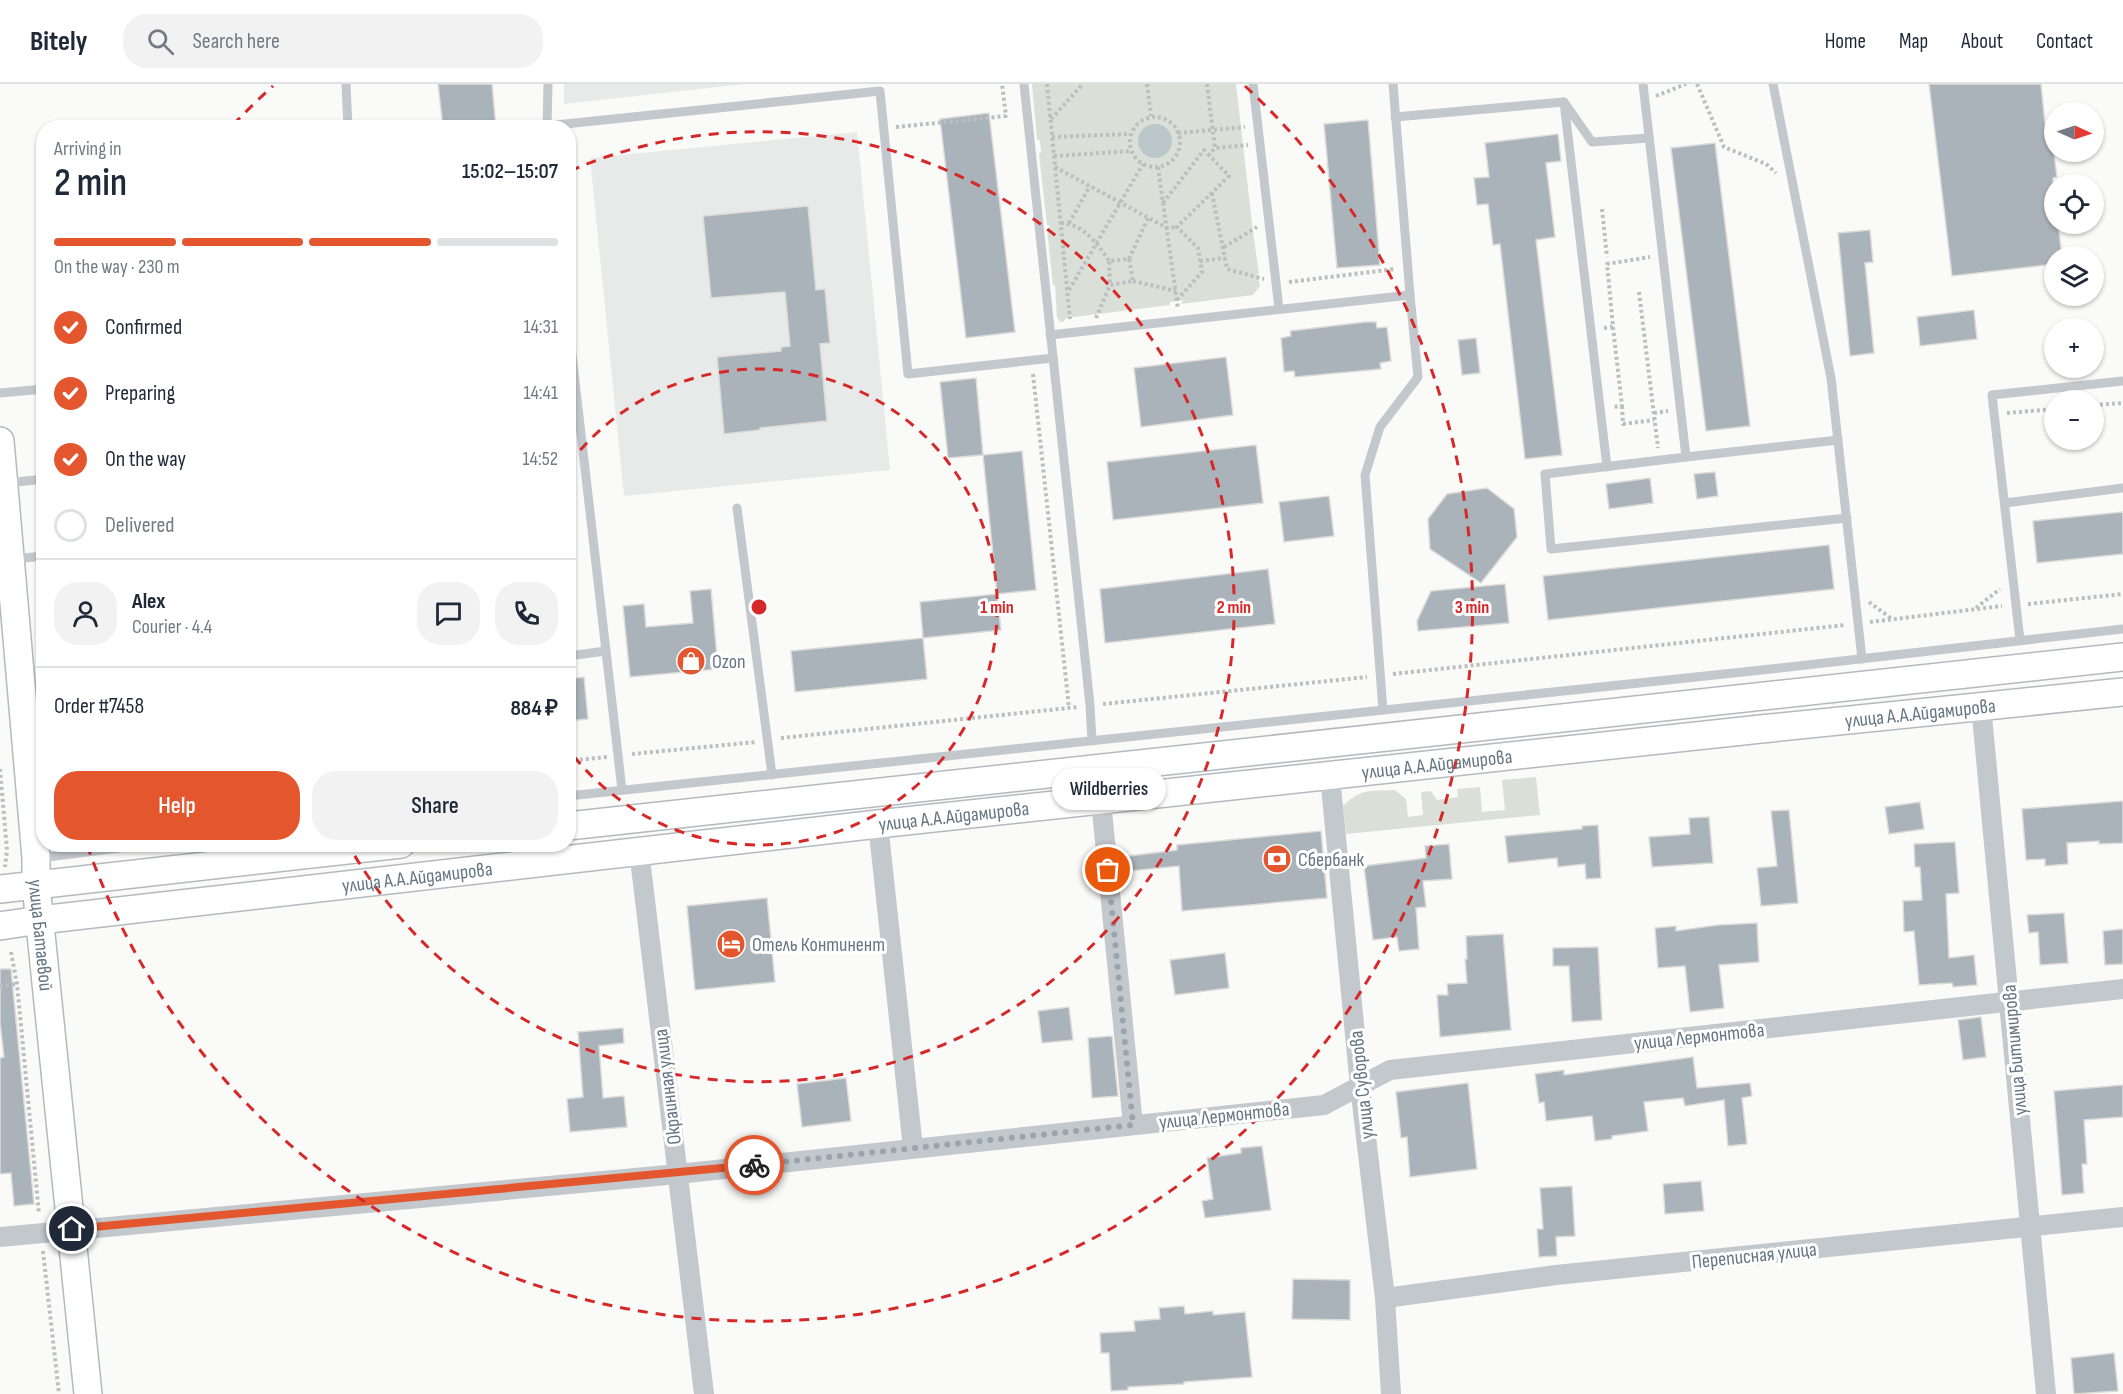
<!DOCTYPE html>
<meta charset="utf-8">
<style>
body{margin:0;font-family:"Sofia Sans Condensed",sans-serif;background:#f2f2f3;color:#1f2937;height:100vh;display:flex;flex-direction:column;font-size:22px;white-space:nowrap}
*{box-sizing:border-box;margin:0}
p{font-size:20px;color:#747a83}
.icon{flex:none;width:33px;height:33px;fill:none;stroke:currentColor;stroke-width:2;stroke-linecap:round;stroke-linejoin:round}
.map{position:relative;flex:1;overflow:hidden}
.sheet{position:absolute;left:36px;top:36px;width:540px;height:732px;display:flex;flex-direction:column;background:#fff;border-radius:24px;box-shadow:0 2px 4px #0004}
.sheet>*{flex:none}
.needle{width:39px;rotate:93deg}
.fabs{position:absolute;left:2044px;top:18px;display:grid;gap:12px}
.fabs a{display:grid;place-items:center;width:60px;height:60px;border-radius:50%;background:#fff;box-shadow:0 2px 4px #0004;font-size:30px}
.pin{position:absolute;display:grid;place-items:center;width:51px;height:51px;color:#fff;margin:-26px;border:3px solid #fff;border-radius:50%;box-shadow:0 2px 6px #0007}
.courier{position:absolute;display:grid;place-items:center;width:60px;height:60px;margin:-30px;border:4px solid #e4572e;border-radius:50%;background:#fff;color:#222;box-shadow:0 2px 8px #0007}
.bubble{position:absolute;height:42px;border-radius:21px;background:#fff;box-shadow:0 2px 4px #0004;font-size:20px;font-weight:600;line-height:42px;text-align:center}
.head em{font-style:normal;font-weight:600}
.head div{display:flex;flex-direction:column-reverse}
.head{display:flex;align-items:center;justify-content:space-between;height:102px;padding:0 18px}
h1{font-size:39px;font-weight:600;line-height:45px}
.bar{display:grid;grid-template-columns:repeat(4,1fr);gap:9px 6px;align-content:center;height:72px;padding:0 18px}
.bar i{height:8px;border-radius:4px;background:#e0e1e3}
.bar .current{background:#e4572e}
.bar p{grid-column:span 4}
.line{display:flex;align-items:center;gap:15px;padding:0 18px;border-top:2px solid #e0e1e3}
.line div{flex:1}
.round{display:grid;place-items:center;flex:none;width:63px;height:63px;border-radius:24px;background:#f2f2f3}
ol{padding:0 18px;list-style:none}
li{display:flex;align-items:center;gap:18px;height:66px}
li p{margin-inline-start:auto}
li .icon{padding:6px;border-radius:50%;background:#e4572e;color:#fff;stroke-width:4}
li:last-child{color:#747a83}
li i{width:33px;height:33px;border:3px solid #e0e1e3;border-radius:50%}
.button{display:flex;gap:12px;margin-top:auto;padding:12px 18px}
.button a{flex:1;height:69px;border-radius:24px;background:#e4572e;color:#fff;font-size:24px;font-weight:600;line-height:69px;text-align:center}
.button a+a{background:#f2f2f3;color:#1f2937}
header{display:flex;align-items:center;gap:36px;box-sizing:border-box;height:84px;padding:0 30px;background:#fff;border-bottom:2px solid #e0e1e3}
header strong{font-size:28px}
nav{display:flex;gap:33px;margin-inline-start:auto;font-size:21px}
.search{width:420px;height:54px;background:#f2f2f3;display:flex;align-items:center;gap:15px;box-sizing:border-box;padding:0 21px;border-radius:24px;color:#747a83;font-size:22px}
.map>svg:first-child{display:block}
</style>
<header>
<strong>Bitely</strong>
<div class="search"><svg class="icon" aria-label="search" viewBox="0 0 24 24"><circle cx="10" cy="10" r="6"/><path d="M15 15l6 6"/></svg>Search here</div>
<nav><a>Home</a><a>Map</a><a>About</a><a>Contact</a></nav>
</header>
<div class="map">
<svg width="2123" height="1310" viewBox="0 0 2123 1310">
<rect width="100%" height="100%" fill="#fafaf8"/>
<g fill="#e8e9e9">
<polygon points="564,0 745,0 564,20"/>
<polygon points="857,48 890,386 624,412 590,74"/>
</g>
<g fill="#dadfd7">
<polygon points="1032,0 1236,0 1253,148 1259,190 1257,190 1260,202 1253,211 1181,220 1183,216 1170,218 1170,221 1066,234 1063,238 1060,238 1057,233 1055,201 1053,201 1047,145 1049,145 1049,141 1047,141 1039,70 1041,68 1040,57 1037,55"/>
<path d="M1536,693L1540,731L1346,750L1343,722C1360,704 1373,707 1395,706L1406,715L1408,733L1423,731L1421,708L1431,707L1437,716L1458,713L1457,705L1480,703L1482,728L1505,726L1502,696Z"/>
</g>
<circle fill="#bbc7cb" cx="1155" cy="57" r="17"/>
<g fill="#aab3b9" stroke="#dcdcda" stroke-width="1.5">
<polygon points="438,0 492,0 496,44 443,44"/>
<polygon points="1929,0 2041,0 2045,40 2050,39 2057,93 2053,94 2055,140 2058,140 2062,172 2055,172 2055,180 1952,192"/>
<polygon points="989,29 1015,248 966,254 940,35"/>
<polygon points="1368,36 1380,181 1337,184 1324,40"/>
<polygon points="1558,50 1561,77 1546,79 1555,153 1536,156 1562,371 1525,375 1500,160 1493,161 1488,120 1477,121 1474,94 1489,93 1485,59"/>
<polygon points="1715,59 1750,342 1706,347 1671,64"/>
<polygon points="808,122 816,206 825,205 830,259 820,260 827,337 760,344 760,346 724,350 717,273 781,267 781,263 790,262 785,208 711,214 703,132"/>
<polygon points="1870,146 1873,178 1865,179 1874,269 1850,272 1838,149"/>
<polygon points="1974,226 1977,255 1920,262 1917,233"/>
<polygon points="1365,238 1376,238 1377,244 1387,243 1391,277 1380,279 1381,285 1295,293 1294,287 1284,288 1281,254 1291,252 1290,247"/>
<polygon points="1476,254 1480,289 1462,291 1458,256"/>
<polygon points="1226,273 1233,331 1141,343 1134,284"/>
<polygon points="976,294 983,371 948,374 940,298"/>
<polygon points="1256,361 1263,419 1113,436 1107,378"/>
<polygon points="1022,367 1036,506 997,510 983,371"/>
<polygon points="1715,388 1718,412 1697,415 1694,390"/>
<polygon points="1650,394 1653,419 1609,425 1606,400"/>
<polygon points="1487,404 1514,425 1517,453 1481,499 1430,465 1428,435 1447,410"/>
<polygon points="1329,412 1334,452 1284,458 1279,418"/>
<polygon points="2123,428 2123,470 2037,479 2033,437"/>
<polygon points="1829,461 1834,505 1548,536 1543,492"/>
<polygon points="1268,485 1275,540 1105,559 1100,505"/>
<polygon points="1505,500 1509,539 1418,547 1417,537 1431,507"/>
<polygon points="711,505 718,585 630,593 623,522 644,520 646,543 693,539 690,507"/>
<polygon points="997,510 1001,546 923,554 920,518"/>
<polygon points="923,554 927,595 795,608 791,567"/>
<polygon points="584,593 588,635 568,637 568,595"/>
<polygon points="2123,717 2123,759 2099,760 2099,757 2067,759 2068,780 2045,782 2045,775 2026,776 2022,725"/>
<polygon points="1920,718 1924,745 1889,750 1885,723"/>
<polygon points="1789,726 1798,819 1761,822 1757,784 1777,782 1771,727"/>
<polygon points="1709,733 1713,779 1652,783 1649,753 1690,750 1689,734"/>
<polygon points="1598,741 1601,794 1586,795 1585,780 1558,783 1557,774 1508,779 1505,752 1582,745 1582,742"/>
<polygon points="1321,747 1327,814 1182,827 1179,782 1130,787 1129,772 1177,766 1177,761"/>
<polygon points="1955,758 1959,809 1946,810 1949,874 1974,871 1977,901 1953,903 1952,899 1919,901 1914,847 1904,848 1903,817 1922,816 1920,783 1915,783 1914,760"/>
<polygon points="1449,760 1452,795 1423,797 1426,823 1416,824 1419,865 1399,867 1397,853 1373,856 1364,782 1426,774 1425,762"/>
<polygon points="767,814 775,898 695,906 687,822"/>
<polygon points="2064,829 2068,879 2040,881 2038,848 2029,849 2027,831"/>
<polygon points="1757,839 1759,878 1719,881 1724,924 1690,928 1685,882 1658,884 1655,844 1676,842 1676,847 1718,841"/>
<polygon points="2123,845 2123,880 2105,881 2103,847"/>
<polygon points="1503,850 1511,946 1440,953 1437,911 1448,911 1447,900 1467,899 1465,875 1467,875 1466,852"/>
<polygon points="1598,863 1602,936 1572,938 1569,882 1553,882 1553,864"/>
<polygon points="1225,869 1229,904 1175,911 1170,876"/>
<polygon points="0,885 11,885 34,1120 14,1122 11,1089 0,1090 0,974 4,973 0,938"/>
<polygon points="1069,923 1073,956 1042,959 1038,927"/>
<polygon points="1981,933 1986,973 1963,976 1958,936"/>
<polygon points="623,944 624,959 599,962 603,1014 624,1012 627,1043 570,1048 567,1015 583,1013 578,948"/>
<polygon points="1112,952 1118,1012 1092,1014 1088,954"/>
<polygon points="1693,973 1697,1004 1750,999 1752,1012 1742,1014 1747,1060 1728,1062 1724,1016 1685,1022 1683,1014 1644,1018 1648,1047 1612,1052 1612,1055 1595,1057 1592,1032 1546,1037 1544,1018 1539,1019 1535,990 1564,986 1564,991"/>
<polygon points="846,994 851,1037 802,1043 797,1000"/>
<polygon points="1468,999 1477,1085 1410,1093 1407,1053 1401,1054 1396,1008"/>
<polygon points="2123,1001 2123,1033 2084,1036 2087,1080 2082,1080 2084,1109 2062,1111 2054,1007"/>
<polygon points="1262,1062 1271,1126 1205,1134 1202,1117 1213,1115 1207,1074 1241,1069 1241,1064"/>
<polygon points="1701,1097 1704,1127 1665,1130 1663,1100"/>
<polygon points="1572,1102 1575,1152 1556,1153 1557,1172 1539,1173 1537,1145 1543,1145 1540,1104"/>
<polygon points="1293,1195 1350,1196 1350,1236 1292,1235"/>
<polygon points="1184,1222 1185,1230 1213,1227 1213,1231 1245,1228 1252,1293 1184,1298 1184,1300 1128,1303 1128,1306 1111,1307 1109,1269 1101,1269 1100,1249 1135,1247 1134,1237 1160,1235 1159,1224"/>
<polygon points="2114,1269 2118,1307 2074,1310 2071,1274"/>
</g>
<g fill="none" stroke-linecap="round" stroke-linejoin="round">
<g stroke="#b3babf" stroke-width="30">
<g id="secondary">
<path id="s1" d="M0,357L36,774V801L88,1310"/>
<polyline points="568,742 2123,573"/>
<polyline points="0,805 401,760"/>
<path id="s2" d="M0,842L40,836L878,740L1761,645L2123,608"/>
</g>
</g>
<g stroke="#bbbfc2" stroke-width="4" stroke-dasharray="3 3" stroke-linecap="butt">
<polyline points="1047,0 1070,235"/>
<polyline points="1147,0 1151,32"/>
<polyline points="1207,0 1215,64 1248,61"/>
<polyline points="1697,0 1724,63 1766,80 1776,89"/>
<polyline points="1656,12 1686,0"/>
<circle cx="1155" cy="58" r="25"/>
<polyline points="1051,35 1083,0"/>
<polyline points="896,43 1006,32 1002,0"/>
<polyline points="1178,49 1245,43"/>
<polyline points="1052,53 1130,50"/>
<polyline points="1054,72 1131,67"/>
<polyline points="1055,83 1167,144 1177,143"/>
<polyline points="1158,83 1178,225"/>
<polyline points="1212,109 1227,185 1264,195"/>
<polyline points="1163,119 1204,66 1209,71"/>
<polyline points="1602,125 1607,173"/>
<path d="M1061,139C1082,139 1099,161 1109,177L1129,175L1133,197L1110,201L1109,177"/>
<polyline points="1069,139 1090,102"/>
<polyline points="1224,163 1257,143"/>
<polyline points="1129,175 1148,134"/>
<polyline points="1200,177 1225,174"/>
<polyline points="1133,197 1176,207"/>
<polyline points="1289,198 1395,185"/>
<polyline points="1069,206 1143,80"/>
<polyline points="1639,208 1658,364"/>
<polyline points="1177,216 1202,188 1198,164 1177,143 1229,92 1209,71 1215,64"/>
<polyline points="1096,234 1110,201"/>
<polyline points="1613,243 1622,322 1613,323"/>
<polyline points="1604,244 1613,243 1607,180 1650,173"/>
<polyline points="1033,290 1069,624"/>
<polyline points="2094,321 2123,319"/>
<polyline points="1622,322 1623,340 1654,336"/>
<polyline points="1654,329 1668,327"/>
<polyline points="2007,329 2055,325"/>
<polyline points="1869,518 1892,535"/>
<polyline points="2028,520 2123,510"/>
<polyline points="1976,524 2000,505"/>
<polyline points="1870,538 2002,522"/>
<polyline points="1393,590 1845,541"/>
<polyline points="1103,620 1367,593"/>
<polyline points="781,654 1078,623"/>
<polyline points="632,670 756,658"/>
<polyline points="568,677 607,673"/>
<polyline points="0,685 7,766 5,783"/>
<polyline points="11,868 17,900 39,1130"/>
<polyline points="0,902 17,900"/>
<polyline points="43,1167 59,1310"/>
</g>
<g stroke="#c3c8cc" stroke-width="9">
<polyline points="346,0 348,44"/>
<polyline points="1024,0 1090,621 1092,657"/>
<polyline points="1253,0 1279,225"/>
<polyline points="1393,0 1410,211"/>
<polyline points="1643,0 1686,373 1838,356"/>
<polyline points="1773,0 1831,294 1862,575"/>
<polyline points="1564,18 1607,383"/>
<polyline points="1395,33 1564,18 1592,58 1649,54"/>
<polyline points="546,42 880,7 908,290 1053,274"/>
<polyline points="547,44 548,0"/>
<polyline points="568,237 622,706"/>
<polyline points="1050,251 1410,211 1418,293 1380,343 1365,391 1383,626"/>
<polyline points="0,309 44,305"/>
<polyline points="1686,373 1545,390 1551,465 1847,434"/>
<polyline points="7,399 44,395"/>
<polyline points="2005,419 2123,404"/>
<polyline points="737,424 772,691"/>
<polyline points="13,475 44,472"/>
<polyline points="2020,556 1992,311 2123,297"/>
<polyline points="568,572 606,567"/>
<polyline points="568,712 1762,586 2123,545"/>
<polyline points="40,774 150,760"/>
</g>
<g stroke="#c3c8cc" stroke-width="20">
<polyline points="1981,622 2046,1310"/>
<polyline points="1330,692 1360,1002 1385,1214 1391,1310"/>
<polyline points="1101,717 1133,1041"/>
<polyline points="878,740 913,1064"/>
<polyline points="639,766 704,1310"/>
<polyline points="0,1153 678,1090 1324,1021 1390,986 2123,905"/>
<polyline points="1385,1214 1556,1191 2123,1133"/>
</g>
<use href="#secondary" stroke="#fff" stroke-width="27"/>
</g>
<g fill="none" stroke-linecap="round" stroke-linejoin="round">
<polyline stroke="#99a4ac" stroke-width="6" stroke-dasharray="0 10.8" points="754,1081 1133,1041 1108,786"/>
<polyline stroke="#e4572e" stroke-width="8" points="72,1145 754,1081"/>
</g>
<g fill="none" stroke="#d62828" stroke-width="3" stroke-dasharray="10 8">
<path d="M569 380A238 238 0 1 1 569 666"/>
<path d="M570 87A475 475 0 1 1 350 764"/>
<path d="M233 41A713 713 0 0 1 273 2M1245 2A713 713 0 1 1 87 761"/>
</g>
<defs>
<g id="shop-disc" transform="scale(1.5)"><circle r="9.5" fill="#e4572e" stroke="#fff"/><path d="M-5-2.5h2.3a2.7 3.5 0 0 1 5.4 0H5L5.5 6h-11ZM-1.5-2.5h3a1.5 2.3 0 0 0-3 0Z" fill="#fff"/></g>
<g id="bank-disc" transform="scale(1.5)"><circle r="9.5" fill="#e4572e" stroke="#fff"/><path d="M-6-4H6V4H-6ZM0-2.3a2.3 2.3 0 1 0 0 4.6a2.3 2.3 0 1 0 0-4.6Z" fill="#fff"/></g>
<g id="hotel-disc" transform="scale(1.5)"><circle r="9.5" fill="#e4572e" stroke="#fff"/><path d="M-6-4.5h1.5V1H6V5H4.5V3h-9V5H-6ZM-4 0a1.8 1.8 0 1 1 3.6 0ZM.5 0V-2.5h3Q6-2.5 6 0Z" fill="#fff"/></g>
</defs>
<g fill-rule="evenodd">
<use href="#shop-disc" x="691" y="577"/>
<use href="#bank-disc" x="1277" y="775"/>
<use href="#hotel-disc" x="731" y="860"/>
</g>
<g text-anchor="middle" stroke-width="6" stroke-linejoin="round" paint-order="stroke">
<g font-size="20" fill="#657683" stroke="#fff" text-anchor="start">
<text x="712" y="584">Ozon</text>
<text x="1298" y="782">Сбербанк</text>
<text x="752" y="867">Отель Континент</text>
</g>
<g font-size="20" fill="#657683" stroke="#fff">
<text dy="7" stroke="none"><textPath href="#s2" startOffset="1932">улица А.А.Айдамирова</textPath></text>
<text dy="7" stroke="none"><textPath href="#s2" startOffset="1446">улица А.А.Айдамирова</textPath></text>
<text dy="7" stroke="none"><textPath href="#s2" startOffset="960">улица А.А.Айдамирова</textPath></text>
<text dy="7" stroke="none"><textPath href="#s2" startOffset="420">улица А.А.Айдамирова</textPath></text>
<text dy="7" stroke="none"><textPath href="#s1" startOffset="496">улица Батаевой</textPath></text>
<text transform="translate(1699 952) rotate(-6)" y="7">улица Лермонтова</text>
<text transform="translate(2014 966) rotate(-95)" y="7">улица Битимирова</text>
<text transform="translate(1361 1001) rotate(-96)" y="7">улица Суворова</text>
<text transform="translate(667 1003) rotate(-97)" y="7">Окраинная улица</text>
<text transform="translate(1224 1031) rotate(-6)" y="7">улица Лермонтова</text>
<text transform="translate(1754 1171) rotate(-6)" y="7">Переписная улица</text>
</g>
</g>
<circle cx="759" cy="523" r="9" fill="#d62828" stroke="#fff" stroke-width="3"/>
<g font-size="18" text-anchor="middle" font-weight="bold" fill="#d62828" stroke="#fff" stroke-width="6" stroke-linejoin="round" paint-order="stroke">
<text x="997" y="529">1 min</text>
<text x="1234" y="529">2 min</text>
<text x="1472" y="529">3 min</text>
</g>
</svg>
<div class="fabs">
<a><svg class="needle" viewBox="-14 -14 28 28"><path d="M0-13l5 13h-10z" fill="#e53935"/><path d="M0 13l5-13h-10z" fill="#747a83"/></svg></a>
<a><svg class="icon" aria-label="locate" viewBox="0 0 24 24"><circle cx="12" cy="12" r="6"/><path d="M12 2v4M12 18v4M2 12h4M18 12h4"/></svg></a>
<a><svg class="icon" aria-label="layers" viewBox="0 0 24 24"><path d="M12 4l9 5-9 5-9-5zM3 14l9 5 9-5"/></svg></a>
<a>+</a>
<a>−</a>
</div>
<div class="pin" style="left:1108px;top:786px;background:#ea580c"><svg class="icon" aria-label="bag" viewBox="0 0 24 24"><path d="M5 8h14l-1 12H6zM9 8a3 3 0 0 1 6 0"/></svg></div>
<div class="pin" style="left:72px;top:1145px;background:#1f2937"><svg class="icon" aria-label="home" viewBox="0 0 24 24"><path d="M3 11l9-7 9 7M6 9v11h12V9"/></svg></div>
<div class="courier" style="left:754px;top:1081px"><svg class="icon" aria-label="bike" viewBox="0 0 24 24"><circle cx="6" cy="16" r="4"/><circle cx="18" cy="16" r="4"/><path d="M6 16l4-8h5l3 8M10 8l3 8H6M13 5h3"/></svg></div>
<div class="bubble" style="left:1052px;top:684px;width:114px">Wildberries</div>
<section class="sheet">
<div class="head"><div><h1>2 min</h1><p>Arriving in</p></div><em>15:02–15:07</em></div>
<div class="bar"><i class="current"></i><i class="current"></i><i class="current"></i><i></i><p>On the way · 230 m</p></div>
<ol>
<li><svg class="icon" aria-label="check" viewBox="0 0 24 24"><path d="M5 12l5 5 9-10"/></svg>Confirmed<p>14:31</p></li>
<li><svg class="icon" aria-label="check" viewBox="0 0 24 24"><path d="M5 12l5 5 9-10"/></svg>Preparing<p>14:41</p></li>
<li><svg class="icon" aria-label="check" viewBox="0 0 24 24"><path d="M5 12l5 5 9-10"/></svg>On the way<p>14:52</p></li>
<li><i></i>Delivered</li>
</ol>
<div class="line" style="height:108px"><a class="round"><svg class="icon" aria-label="person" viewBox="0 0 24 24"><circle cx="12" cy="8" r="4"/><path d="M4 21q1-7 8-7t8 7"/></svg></a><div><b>Alex</b><p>Courier · 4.4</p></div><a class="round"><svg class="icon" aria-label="chat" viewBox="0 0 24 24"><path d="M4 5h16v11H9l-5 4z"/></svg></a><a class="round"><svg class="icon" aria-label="phone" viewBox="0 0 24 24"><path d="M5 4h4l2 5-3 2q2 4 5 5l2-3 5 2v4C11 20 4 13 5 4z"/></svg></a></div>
<div class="line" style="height:78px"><div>Order #7458</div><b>884 ₽</b></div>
<div class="button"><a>Help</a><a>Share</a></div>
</section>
</div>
